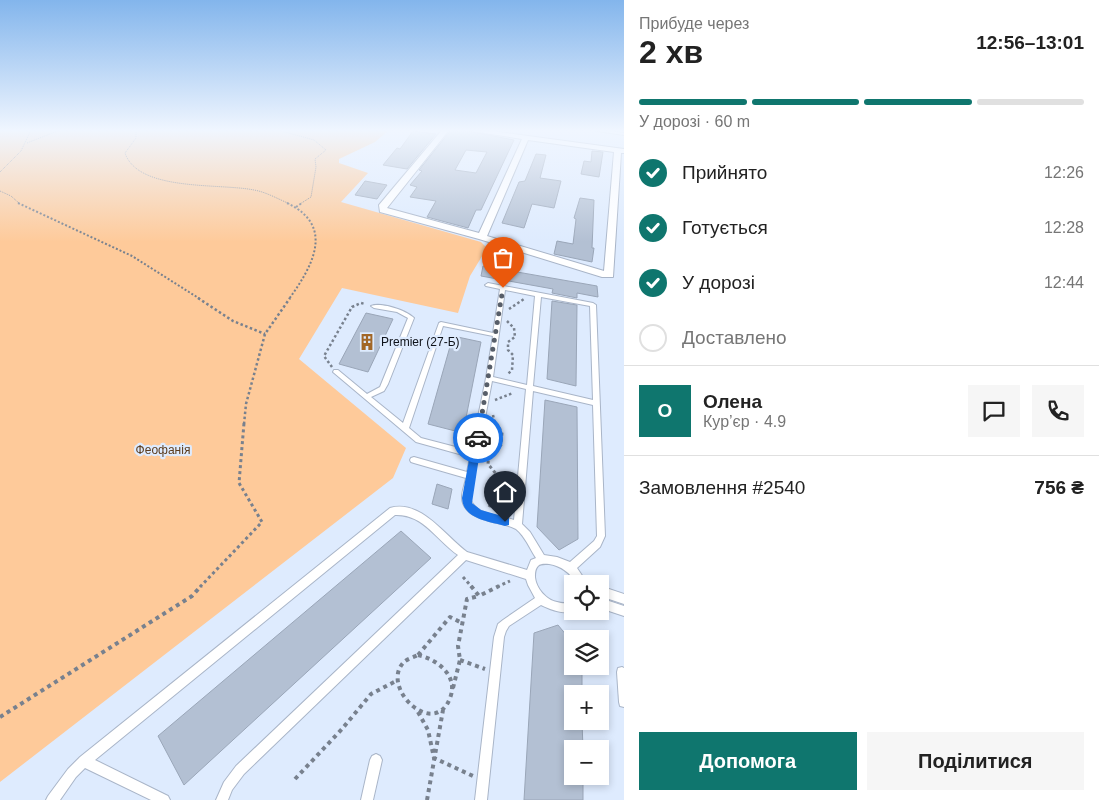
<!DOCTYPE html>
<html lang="uk">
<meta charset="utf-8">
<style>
body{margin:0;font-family:Helvetica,sans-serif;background:#f6f6f6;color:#222;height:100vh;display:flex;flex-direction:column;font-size:19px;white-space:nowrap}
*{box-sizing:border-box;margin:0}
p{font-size:16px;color:#767676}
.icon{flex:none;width:28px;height:28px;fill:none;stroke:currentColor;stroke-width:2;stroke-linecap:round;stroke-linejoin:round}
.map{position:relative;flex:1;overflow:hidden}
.drawer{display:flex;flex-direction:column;background:#fff;width:475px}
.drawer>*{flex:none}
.fabs{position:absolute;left:564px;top:575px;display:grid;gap:10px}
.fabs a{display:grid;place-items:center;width:45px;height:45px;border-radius:0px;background:#fff;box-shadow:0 2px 8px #0003;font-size:25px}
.pin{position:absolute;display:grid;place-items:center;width:42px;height:42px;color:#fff;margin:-51px -21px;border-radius:50% 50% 50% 0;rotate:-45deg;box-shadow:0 0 5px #0007}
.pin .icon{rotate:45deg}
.courier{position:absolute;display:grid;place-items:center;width:50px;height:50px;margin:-25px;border:4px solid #1a73e8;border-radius:50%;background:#fff;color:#222;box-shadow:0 1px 6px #0007}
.overview em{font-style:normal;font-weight:800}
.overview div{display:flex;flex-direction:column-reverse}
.overview{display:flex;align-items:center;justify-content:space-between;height:85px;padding:0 15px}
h1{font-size:32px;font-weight:800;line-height:38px}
.bar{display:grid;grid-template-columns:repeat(4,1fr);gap:8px 5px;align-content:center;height:60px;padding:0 15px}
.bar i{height:6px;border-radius:4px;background:#e0e0e0}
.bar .active{background:#0f766e}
.bar p{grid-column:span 4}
.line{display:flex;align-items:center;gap:12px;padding:0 15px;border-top:1px solid #e0e0e0}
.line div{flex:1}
.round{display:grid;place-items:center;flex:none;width:52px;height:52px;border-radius:0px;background:#f6f6f6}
ol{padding:0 15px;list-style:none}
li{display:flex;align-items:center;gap:15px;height:55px}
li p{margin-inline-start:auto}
li .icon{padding:5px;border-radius:50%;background:#0f766e;color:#fff;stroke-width:4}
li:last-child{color:#767676}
li i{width:28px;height:28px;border:2px solid #e0e0e0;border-radius:50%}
.cta{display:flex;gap:10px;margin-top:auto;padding:10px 15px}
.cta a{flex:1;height:58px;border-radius:0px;background:#0f766e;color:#fff;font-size:20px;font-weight:800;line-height:58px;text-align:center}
.cta a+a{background:#f6f6f6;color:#222}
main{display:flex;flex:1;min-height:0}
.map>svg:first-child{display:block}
</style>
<main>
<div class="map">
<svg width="624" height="800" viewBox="0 0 624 800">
<rect width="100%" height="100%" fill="#deebfe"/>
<polygon fill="#feca9a" points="0,130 389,130 375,142 339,159 339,163 368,173 341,202 481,242 487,248 470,276 458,313 342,288 299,359 406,448 393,478 0,782"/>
<g fill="#b3c0d3" stroke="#9aa6b8" fill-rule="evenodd">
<path d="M451,130H463L514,140L481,210H476L468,228L427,217L436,201L410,197L417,187L410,185L422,171L419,170ZM466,150L487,152L476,173L455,170Z"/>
<polygon points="413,131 436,134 407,169 383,165 397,148 400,149"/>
<polygon points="592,151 603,152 599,177 581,174 584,161 591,162"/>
<polygon points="536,154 546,155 540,178 561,181 554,208 532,204 524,228 502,223 519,182 525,181"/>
<polygon points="365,181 387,185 377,199 355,195"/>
<polygon points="580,198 594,200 592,248 594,248 592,262 554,254 557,241 573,244 576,219 574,218"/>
<polygon points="483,266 597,286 598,297 577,293 577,298 552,293 553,289 481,276"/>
<polygon points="552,301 577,305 576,386 547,379"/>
<polygon points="366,313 393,319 368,372 339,364"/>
<polygon points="453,336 481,342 463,433 428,424"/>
<polygon points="545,400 577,407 578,539 559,550 537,527"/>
<polygon points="437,484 452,489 448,509 432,504"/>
<polygon points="401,531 431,558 184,785 158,736"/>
<polygon points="558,625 572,642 572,666 582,666 582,694 572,694 572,721 582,721 583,749 572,749 572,776 583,776 583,800 524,800 534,633"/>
</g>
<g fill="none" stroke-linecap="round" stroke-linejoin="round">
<g stroke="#a9b5c8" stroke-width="2">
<g id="lane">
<polygon points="591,130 603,130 624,133 624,135"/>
<path d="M488,283L593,303L596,305L605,536L600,547L577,568L583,577L587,584H577C570,573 562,566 549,564C546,564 541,563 538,566C535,569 535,573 535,577C536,588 546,600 557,602C562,604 568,603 572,603V611H575C563,615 552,610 541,605L509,626L506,631L504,637L487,800H475L494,637L498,624L503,620L535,598L528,585L526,579L466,560L244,774L232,790L228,800H216L224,782L236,766L458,555C436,540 424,514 395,515L95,760L168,796L170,800H151L85,768L76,777L60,800H46L48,796L68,769L80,757L390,508C421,499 445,536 467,552L527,570L531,560L536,558C530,549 525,536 516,529C510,526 503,524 497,523C484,520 462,515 462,497C462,491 465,484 466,478L414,463L411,462L410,460L411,458L414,457L467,472L470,457L416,442L333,372L334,370H338L367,394L380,387L408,318L397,312L374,308L371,306C381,302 406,310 414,318L388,384L384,391L371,397L403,423L439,323L441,322L493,333L500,289L486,286L485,285ZM505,290L535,296L527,385L493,377ZM541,297L590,306L593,400L533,386ZM443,326L493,336L486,378L471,451L421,438L409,428ZM492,381L526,389L514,520C499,515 476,516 470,498ZM533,391L593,405L597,536L594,541L570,562L557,557L544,555L530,532L522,524Z"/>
<polygon points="600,586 624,594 624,604 600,596"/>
<polygon points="600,598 624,606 624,616 600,608"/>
<polygon points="622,667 624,668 624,707 620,706 619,702 617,672 618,668"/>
<polygon points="376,754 380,756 382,760 373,800 361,800 370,760 372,756"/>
</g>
</g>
<g stroke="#a9b5c8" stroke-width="2">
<path id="street" d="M442,130H449L387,208L479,233L522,139L465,130H485L624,149V153H621L613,277H602L479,239L380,212L379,205ZM528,140L614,152L604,271L487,236Z"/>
</g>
<g stroke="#78818e" stroke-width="1" stroke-dasharray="1 1" stroke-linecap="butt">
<path d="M136,130V138L125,153C138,192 220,183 254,190C266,192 278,199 290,204"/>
<polyline points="278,130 314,140 326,150 315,159 316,167 311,197 300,204"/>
<polyline points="27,143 60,130"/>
<polyline points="0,172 21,151 31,130"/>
<polyline points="0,191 11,196 20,204"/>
</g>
<g stroke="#78818e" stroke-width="2" stroke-dasharray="2 2" stroke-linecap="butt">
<polyline points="18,203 132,256 200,299"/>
<path d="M287,203C336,226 312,267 289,299"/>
<polyline points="296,207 302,203"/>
</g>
<g stroke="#78818e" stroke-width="2.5" stroke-dasharray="2.5 2.5" stroke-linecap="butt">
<polyline points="198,298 233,321 265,334"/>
<polyline points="509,309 524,299"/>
<polyline points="507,321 514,328 515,337 508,342 508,350 513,355 512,370 507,375"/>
<polyline points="332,367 324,356 352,307 361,303 365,304"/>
<polyline points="495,400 513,393"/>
<polyline points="493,415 495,424"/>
<polyline points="244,424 246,404 265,334 290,298"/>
</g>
<g stroke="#78818e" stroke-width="3" stroke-dasharray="3 3" stroke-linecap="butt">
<polyline points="489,507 493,500 497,475 488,464 489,450 501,445 502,432 495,423"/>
<polyline points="463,577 472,587"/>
<polyline points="200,587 262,522 239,483 244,423"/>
<polyline points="497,587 510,581"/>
</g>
<g stroke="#78818e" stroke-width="4" stroke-dasharray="4 4" stroke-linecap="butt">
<polyline points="471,586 479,596 499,586"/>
<path d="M418,655C437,659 459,676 450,698C434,740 379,687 404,662C407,659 414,657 418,655Z"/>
<polyline points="418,655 450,617 462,623"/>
<polyline points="460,660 485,669"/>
<polyline points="453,688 460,660 458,646 467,599 479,596"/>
<polyline points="418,712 428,730 434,758 473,776"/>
<polyline points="0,717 192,596 201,586"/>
<polyline points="295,779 342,729 371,694 398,680"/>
<polyline points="427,800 443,710"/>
</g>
<use href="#lane" fill="#fff" fill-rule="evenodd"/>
<use href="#street" fill="#fff" fill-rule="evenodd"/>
</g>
<linearGradient id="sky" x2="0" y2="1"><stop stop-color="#83b5ec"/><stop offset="0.54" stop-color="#f0f6ff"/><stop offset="1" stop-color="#f0f6ff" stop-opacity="0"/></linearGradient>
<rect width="624" height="242" fill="url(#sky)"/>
<path fill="#1a73e8" d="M478,435L482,438L472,503L481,510L509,518V525L505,526C488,521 463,519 462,498L473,438Z"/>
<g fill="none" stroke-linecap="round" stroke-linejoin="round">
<polyline stroke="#575e69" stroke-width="5" stroke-dasharray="0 9" points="478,438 503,288"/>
</g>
<defs>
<g id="building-bare" transform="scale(1.35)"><path d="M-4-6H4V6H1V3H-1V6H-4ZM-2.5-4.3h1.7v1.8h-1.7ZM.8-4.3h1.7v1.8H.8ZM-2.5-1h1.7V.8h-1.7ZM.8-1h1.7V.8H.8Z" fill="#a26727" stroke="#deebfe" stroke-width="2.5" paint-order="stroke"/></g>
</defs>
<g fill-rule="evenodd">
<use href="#building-bare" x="367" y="342"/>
</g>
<g text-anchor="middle" stroke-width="4.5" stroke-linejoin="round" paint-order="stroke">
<g font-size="12" fill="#0e1219" stroke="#deebfe" text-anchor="start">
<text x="381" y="346">Premier (27-Б)</text>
</g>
<g font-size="12" fill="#5c3d1f" stroke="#deebfe">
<text x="163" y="454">Феофанія</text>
</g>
</g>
</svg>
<div class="fabs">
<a><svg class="icon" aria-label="locate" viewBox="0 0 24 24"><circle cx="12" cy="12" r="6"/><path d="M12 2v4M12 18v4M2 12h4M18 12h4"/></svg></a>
<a><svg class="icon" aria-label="layers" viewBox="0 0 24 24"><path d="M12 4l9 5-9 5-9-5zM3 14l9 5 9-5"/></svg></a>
<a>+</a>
<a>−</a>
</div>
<div class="pin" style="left:503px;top:288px;background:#ea580c"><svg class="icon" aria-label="bag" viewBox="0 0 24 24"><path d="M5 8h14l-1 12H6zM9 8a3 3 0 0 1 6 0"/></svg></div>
<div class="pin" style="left:505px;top:522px;background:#1f2937"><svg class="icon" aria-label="home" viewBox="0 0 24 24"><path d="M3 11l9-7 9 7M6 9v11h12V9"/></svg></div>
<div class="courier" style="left:478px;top:438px"><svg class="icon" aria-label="car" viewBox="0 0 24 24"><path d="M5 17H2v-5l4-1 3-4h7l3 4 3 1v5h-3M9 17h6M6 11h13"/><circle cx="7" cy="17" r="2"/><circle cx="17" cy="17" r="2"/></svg></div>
</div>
<section class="drawer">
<div class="overview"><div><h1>2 хв</h1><p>Прибуде через</p></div><em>12:56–13:01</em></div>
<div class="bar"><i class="active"></i><i class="active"></i><i class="active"></i><i></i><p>У дорозі · 60 m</p></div>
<ol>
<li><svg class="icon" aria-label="check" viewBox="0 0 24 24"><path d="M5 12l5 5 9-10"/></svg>Прийнято<p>12:26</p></li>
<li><svg class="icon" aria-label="check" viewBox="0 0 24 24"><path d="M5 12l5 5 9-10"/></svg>Готується<p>12:28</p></li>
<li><svg class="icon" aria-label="check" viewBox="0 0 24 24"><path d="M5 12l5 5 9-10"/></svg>У дорозі<p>12:44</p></li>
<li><i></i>Доставлено</li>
</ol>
<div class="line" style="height:90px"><b class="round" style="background:#0f766e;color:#fff">О</b><div><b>Олена</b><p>Кур’єр · 4.9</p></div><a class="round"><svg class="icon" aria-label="chat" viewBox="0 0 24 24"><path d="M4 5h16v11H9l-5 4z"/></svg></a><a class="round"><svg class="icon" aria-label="phone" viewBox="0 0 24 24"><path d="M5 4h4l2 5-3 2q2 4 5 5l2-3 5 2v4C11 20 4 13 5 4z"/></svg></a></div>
<div class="line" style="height:65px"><div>Замовлення #2540</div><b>756 ₴</b></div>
<div class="cta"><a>Допомога</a><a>Поділитися</a></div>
</section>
</main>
